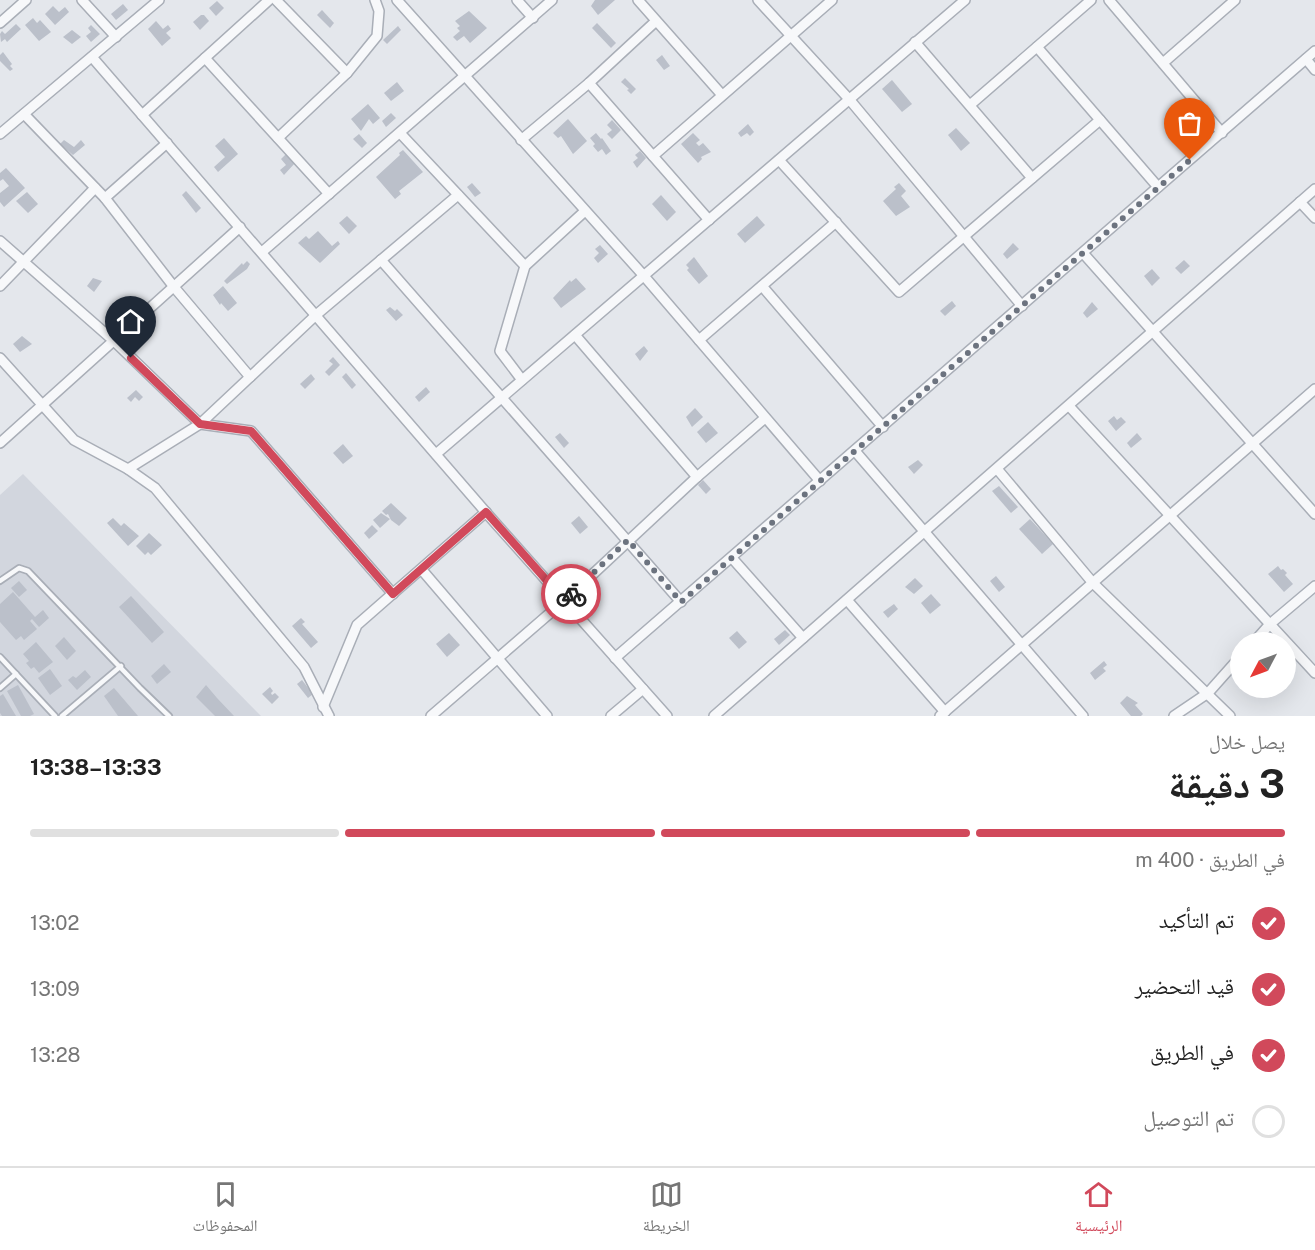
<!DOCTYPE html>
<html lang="ar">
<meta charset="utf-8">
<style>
body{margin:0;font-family:"Public Sans","Noto Naskh Arabic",sans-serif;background:#f2f2f2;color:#222;direction:rtl;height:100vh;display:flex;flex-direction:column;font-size:22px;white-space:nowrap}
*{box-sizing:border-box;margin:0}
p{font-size:20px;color:#767676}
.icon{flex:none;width:33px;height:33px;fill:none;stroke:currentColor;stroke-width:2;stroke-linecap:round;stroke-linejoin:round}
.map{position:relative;height:716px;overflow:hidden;direction:ltr}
.drawer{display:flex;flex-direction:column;background:#fff;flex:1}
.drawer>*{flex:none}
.needle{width:39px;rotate:229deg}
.buttons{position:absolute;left:1230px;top:632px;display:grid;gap:12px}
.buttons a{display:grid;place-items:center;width:66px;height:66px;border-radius:50%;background:#fff;box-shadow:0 6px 24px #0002;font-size:30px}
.pin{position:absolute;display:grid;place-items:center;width:51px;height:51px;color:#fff;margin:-62px -26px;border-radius:50% 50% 50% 0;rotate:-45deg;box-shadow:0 0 6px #0007}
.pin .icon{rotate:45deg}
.courier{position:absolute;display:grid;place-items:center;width:60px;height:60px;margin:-30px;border:4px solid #d1495b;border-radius:50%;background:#fff;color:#222;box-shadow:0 2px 8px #0007}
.headline em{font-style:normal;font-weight:700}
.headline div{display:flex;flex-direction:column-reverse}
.headline{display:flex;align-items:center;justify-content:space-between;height:102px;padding:0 30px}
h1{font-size:39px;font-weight:700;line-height:45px}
.bar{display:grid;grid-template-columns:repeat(4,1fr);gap:9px 6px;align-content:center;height:72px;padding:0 30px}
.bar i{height:8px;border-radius:4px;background:#e0e0e0}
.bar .current{background:#d1495b}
.bar p{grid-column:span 4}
ol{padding:0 30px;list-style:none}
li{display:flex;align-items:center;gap:18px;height:66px}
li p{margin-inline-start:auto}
li .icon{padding:6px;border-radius:50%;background:#d1495b;color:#fff;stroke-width:4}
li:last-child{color:#767676}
li i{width:33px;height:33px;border:3px solid #e0e0e0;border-radius:50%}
.tab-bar{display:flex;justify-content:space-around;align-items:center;height:84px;border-top:2px solid #e0e0e0;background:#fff;font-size:16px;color:#767676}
.tab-bar a{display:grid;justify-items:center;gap:3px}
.tab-bar .current{color:#d1495b}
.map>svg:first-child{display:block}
</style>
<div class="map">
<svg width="1315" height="716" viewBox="0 0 1315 716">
<rect width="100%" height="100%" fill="#e4e7ec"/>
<polygon fill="#d2d6de" points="23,474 261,716 0,716 0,495"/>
<g fill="#bbc0ca">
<polygon points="595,0 615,0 598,15 591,6"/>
<polygon points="217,1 224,8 216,16 209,8"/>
<polygon points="123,4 128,10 116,20 111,14"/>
<polygon points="53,6 59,12 65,7 69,12 55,25 45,14"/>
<polygon points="322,10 334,23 330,28 317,15"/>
<polygon points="469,11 487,28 470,43 464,36 457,41 453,37 460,31 457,28 460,26 455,21"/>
<polygon points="201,15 204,15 209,21 200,30 193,22"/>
<polygon points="33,18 37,23 40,20 51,32 39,41 25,25"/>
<polygon points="156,21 163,29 168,25 171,29 166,33 171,38 162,46 148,29"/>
<polygon points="597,23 616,43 611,48 592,28"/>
<polygon points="16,24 21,29 7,42 5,39 1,42 0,34 2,31 5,34"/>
<polygon points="91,25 100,34 91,42 86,36 91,32 88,28"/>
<polygon points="398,26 401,30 387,44 383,40"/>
<polygon points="72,30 81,37 72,44 63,37"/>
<polygon points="3,52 12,64 10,66 13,69 10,71 0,61 0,55"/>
<polygon points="662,55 670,66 664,70 656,60"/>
<polygon points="625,78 636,89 631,94 627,90 629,89 621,82"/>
<polygon points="892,80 912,104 902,112 882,89"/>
<polygon points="397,82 404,91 391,101 384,93"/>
<polygon points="368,104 380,118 373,124 369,119 361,131 351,119"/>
<polygon points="391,113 396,118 386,127 382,121"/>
<polygon points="568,119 587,141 573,154 561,136 558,138 553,133"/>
<polygon points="612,120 621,130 612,139 607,134 612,130 607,125"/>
<polygon points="748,124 754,132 750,136 747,133 741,137 738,133"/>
<polygon points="956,128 970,143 961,151 948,135"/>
<polygon points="596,133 601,139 602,138 611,151 606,155 602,149 598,152 593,146 595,144 590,138"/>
<polygon points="693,133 700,140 696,143 699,146 703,143 711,152 701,157 702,159 698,163 681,144"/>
<polygon points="359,134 367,143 362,148 353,139"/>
<polygon points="224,138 238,154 218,172 214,167 225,157 215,146"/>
<polygon points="64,140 74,147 81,140 85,145 73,155 60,144"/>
<polygon points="403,150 423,172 399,191 401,194 395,199 376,177 400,155 399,153"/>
<polygon points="640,151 646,158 637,168 633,162 638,158 635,155"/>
<polygon points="286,154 295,163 284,175 280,170 286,165 281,159"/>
<polygon points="6,168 25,188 4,207 0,202 0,193 9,186 3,179 0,181 0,173"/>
<polygon points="472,183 481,193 475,197 467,187"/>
<polygon points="899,183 906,191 901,196 910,207 896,216 883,201 896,189 894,187"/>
<polygon points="186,191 201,208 196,213 182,195"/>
<polygon points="27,192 38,204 28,213 16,201"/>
<polygon points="661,195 676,212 667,221 652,204"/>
<polygon points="347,216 357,226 349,234 339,223"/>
<polygon points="757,216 765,225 745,243 737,234"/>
<polygon points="318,231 332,246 338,241 340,244 320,263 298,243 306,236 309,239"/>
<polygon points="1013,243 1019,249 1007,259 1003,254"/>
<polygon points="600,245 608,254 598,263 594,258 599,253 595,249"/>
<polygon points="694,257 708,276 699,284 687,270 689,268 686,265"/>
<polygon points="1184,260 1190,266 1181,274 1175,268"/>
<polygon points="247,261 250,264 247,269 227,284 224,281 242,263 243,265"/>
<polygon points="1152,269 1160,278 1152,286 1144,276"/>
<polygon points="93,278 102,281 94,292 87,286"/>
<polygon points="576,278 586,289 561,308 553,298 570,280 571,282"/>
<polygon points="223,286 237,303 228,311 221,303 220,305 213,295"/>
<polygon points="952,301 956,306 945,316 940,311"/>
<polygon points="1092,302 1098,309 1087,318 1083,313"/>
<polygon points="390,307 395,311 397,309 403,315 396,321 386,310"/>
<polygon points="22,336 32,344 20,352 13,344"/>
<polygon points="644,346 648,351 640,361 635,354"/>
<polygon points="333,357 340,365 329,376 325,372 333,364 329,361"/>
<polygon points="346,373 356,385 352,389 342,377"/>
<polygon points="311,374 315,379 305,389 300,384"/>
<polygon points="426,387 430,392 419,402 415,397"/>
<polygon points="136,390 143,397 139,401 135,397 131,402 127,398"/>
<polygon points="695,408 703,417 692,427 686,417"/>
<polygon points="1114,416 1117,420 1121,417 1126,422 1116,431 1108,421"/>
<polygon points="708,422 718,433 706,443 697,432"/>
<polygon points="560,433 569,443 564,448 555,437"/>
<polygon points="1137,433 1142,439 1131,448 1127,443"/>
<polygon points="343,444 353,456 343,464 333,453"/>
<polygon points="918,460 923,465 914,474 908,467"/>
<polygon points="703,480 711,489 706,494 698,485"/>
<polygon points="999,486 1018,507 1011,513 992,491"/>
<polygon points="391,503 407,518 399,526 391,520 388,514 386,515 382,511"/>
<polygon points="381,513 390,519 380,528 373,520"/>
<polygon points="579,516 588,527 580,534 571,523"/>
<polygon points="113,518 121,526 124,523 139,536 128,546 107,523"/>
<polygon points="1030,519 1053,544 1042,554 1019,529"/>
<polygon points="372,525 378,531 369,539 364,533"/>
<polygon points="149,533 162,545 151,555 148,552 145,555 136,546"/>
<polygon points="1278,566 1281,570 1283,569 1287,573 1285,575 1293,584 1284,592 1268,574"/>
<polygon points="996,576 1005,587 999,592 990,581"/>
<polygon points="915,578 923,586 914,594 905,587"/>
<polygon points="19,581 27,590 19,597 11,588"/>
<polygon points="13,592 35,617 43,610 49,618 39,627 32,619 30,621 37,629 24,640 21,636 16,640 0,622 0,604"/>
<polygon points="931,594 941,605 930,614 921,603"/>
<polygon points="131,596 164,632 152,643 119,607"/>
<polygon points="894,604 898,609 888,618 883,612"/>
<polygon points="301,618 305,622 302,624 318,642 311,648 292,626"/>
<polygon points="785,630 790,635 779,645 774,639"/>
<polygon points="737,631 747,642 739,649 729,638"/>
<polygon points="449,633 460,645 447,657 436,644"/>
<polygon points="64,637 76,651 67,660 55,646"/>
<polygon points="36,642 53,662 39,673 34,667 31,669 26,663 29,661 23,654"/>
<polygon points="1104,661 1107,665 1103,668 1106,671 1095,680 1090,673"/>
<polygon points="164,664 171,672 157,684 151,676"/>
<polygon points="50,669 62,686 50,695 38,678"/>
<polygon points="85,670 91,677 77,690 68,680 73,676 76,678"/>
<polygon points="302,680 313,694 308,698 297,684"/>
<polygon points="18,685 34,714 30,716 21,716 7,691"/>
<polygon points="206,685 217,698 234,716 215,716 196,697"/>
<polygon points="270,687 273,691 271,693 272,695 275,693 279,697 272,704 262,694"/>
<polygon points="114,688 138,716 118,716 104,696"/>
<polygon points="3,694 16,716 2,716 0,713 0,696"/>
<polygon points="1127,696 1138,703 1135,705 1143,714 1141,716 1131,716 1120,703"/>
</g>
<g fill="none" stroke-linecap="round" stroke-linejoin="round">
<g stroke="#a9aeb7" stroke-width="8">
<g id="service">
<polyline points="0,581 19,568 28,571 140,688 169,716"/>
<polyline points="0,657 55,716"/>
<polyline points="0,688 16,674"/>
<polyline points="62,716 121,666"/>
</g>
</g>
<g stroke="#a9aeb7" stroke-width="12">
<g id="minor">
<polyline points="82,0 116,37"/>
<polyline points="276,0 347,73"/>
<polyline points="397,0 644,276 820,481"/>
<polyline points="517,0 533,18"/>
<polyline points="638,0 722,95"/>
<polyline points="758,0 849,99 1022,306"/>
<polyline points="1109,0 1222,133"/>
<polyline points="0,23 26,0"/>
<polyline points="915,42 1032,178"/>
<polyline points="1037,47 1158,187"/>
<polyline points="92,57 490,517 667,716"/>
<polyline points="205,58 329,194"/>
<polyline points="1306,59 1315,70"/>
<polyline points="1163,63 1235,0"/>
<polyline points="589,83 709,220"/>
<polyline points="970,105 1091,0"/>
<polyline points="24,114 105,198 174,287 250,377"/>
<polyline points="142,115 269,0"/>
<polyline points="400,133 525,266"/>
<polyline points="0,134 159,0"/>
<polyline points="278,138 347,73 377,36 379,11 375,0"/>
<polyline points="521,140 589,83 656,21"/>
<polyline points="653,156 832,0"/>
<polyline points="779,160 899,292 1100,120"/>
<polyline points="105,198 167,143"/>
<polyline points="1300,202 1315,218"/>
<polyline points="0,241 114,341 200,424 251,431 393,594"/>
<polyline points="262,252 552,0"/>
<polyline points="1083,253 1315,514"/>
<polyline points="381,260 681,602"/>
<polyline points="0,286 95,188"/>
<polyline points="762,286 883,427"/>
<polyline points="575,335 697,477"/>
<polyline points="699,340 836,222"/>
<polyline points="0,358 74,440 128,469 155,488 304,667 329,716"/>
<polyline points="522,380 500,351 525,266 585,211"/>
<polyline points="1069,406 1315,673"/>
<polyline points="0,443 240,227"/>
<polyline points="855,451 1083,716"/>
<polyline points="436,454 965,0"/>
<polyline points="128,469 200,424 316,315 458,195"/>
<polyline points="998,470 1093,583 1230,716"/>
<polyline points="732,558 803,638"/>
<polyline points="422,570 547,716"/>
<polyline points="847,600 945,712"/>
<polyline points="1254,642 1270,624 1315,586"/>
<polyline points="615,658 1315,51"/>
<polyline points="323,707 357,625 486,512"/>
<polyline points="431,716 564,601 697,477 765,418"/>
<polyline points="611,716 643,689"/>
<polyline points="714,716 1315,189"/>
<polyline points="940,716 1315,389"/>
<polyline points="1174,716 1208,693 1240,657"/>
</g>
</g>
<use href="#service" stroke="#f7f8fa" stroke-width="4.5"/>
<use href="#minor" stroke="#f7f8fa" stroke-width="9"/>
</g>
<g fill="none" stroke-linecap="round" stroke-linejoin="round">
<polyline stroke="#6c737f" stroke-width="6" stroke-dasharray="0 10.8" points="571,594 628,540 681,602 1190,160"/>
<polyline stroke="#d1495b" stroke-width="8" points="131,358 200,424 251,431 393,594 486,512 564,600 571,594"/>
</g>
</svg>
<div class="buttons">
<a><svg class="needle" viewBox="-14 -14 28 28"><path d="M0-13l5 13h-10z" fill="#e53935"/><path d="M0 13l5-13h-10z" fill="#767676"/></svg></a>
</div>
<div class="pin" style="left:1190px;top:160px;background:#ea580c"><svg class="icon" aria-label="bag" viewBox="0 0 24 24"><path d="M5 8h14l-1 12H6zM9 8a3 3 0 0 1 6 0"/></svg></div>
<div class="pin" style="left:131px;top:358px;background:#1f2937"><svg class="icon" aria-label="home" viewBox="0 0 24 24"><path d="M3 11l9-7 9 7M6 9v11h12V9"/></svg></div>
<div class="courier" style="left:571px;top:594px"><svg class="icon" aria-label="bike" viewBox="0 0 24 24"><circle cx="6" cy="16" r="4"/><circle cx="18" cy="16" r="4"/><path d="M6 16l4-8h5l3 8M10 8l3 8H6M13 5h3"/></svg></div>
</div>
<section class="drawer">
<div class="headline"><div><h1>3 دقيقة</h1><p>يصل خلال</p></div><em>13:33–13:38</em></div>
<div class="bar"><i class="current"></i><i class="current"></i><i class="current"></i><i></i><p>في الطريق · 400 m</p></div>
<ol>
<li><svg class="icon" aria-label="check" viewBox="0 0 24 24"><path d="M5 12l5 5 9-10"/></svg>تم التأكيد<p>13:02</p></li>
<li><svg class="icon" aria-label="check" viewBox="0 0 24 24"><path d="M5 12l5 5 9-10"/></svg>قيد التحضير<p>13:09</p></li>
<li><svg class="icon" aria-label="check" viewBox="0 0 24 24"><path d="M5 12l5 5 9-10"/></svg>في الطريق<p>13:28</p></li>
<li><i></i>تم التوصيل</li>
</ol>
</section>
<nav class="tab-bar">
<a class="current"><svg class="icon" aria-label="home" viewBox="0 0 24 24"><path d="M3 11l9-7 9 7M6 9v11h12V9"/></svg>الرئيسية</a>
<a><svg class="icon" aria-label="map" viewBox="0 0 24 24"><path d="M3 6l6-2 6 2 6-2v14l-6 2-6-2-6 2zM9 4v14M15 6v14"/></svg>الخريطة</a>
<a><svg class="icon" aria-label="saved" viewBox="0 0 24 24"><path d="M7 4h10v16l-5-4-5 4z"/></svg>المحفوظات</a>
</nav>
